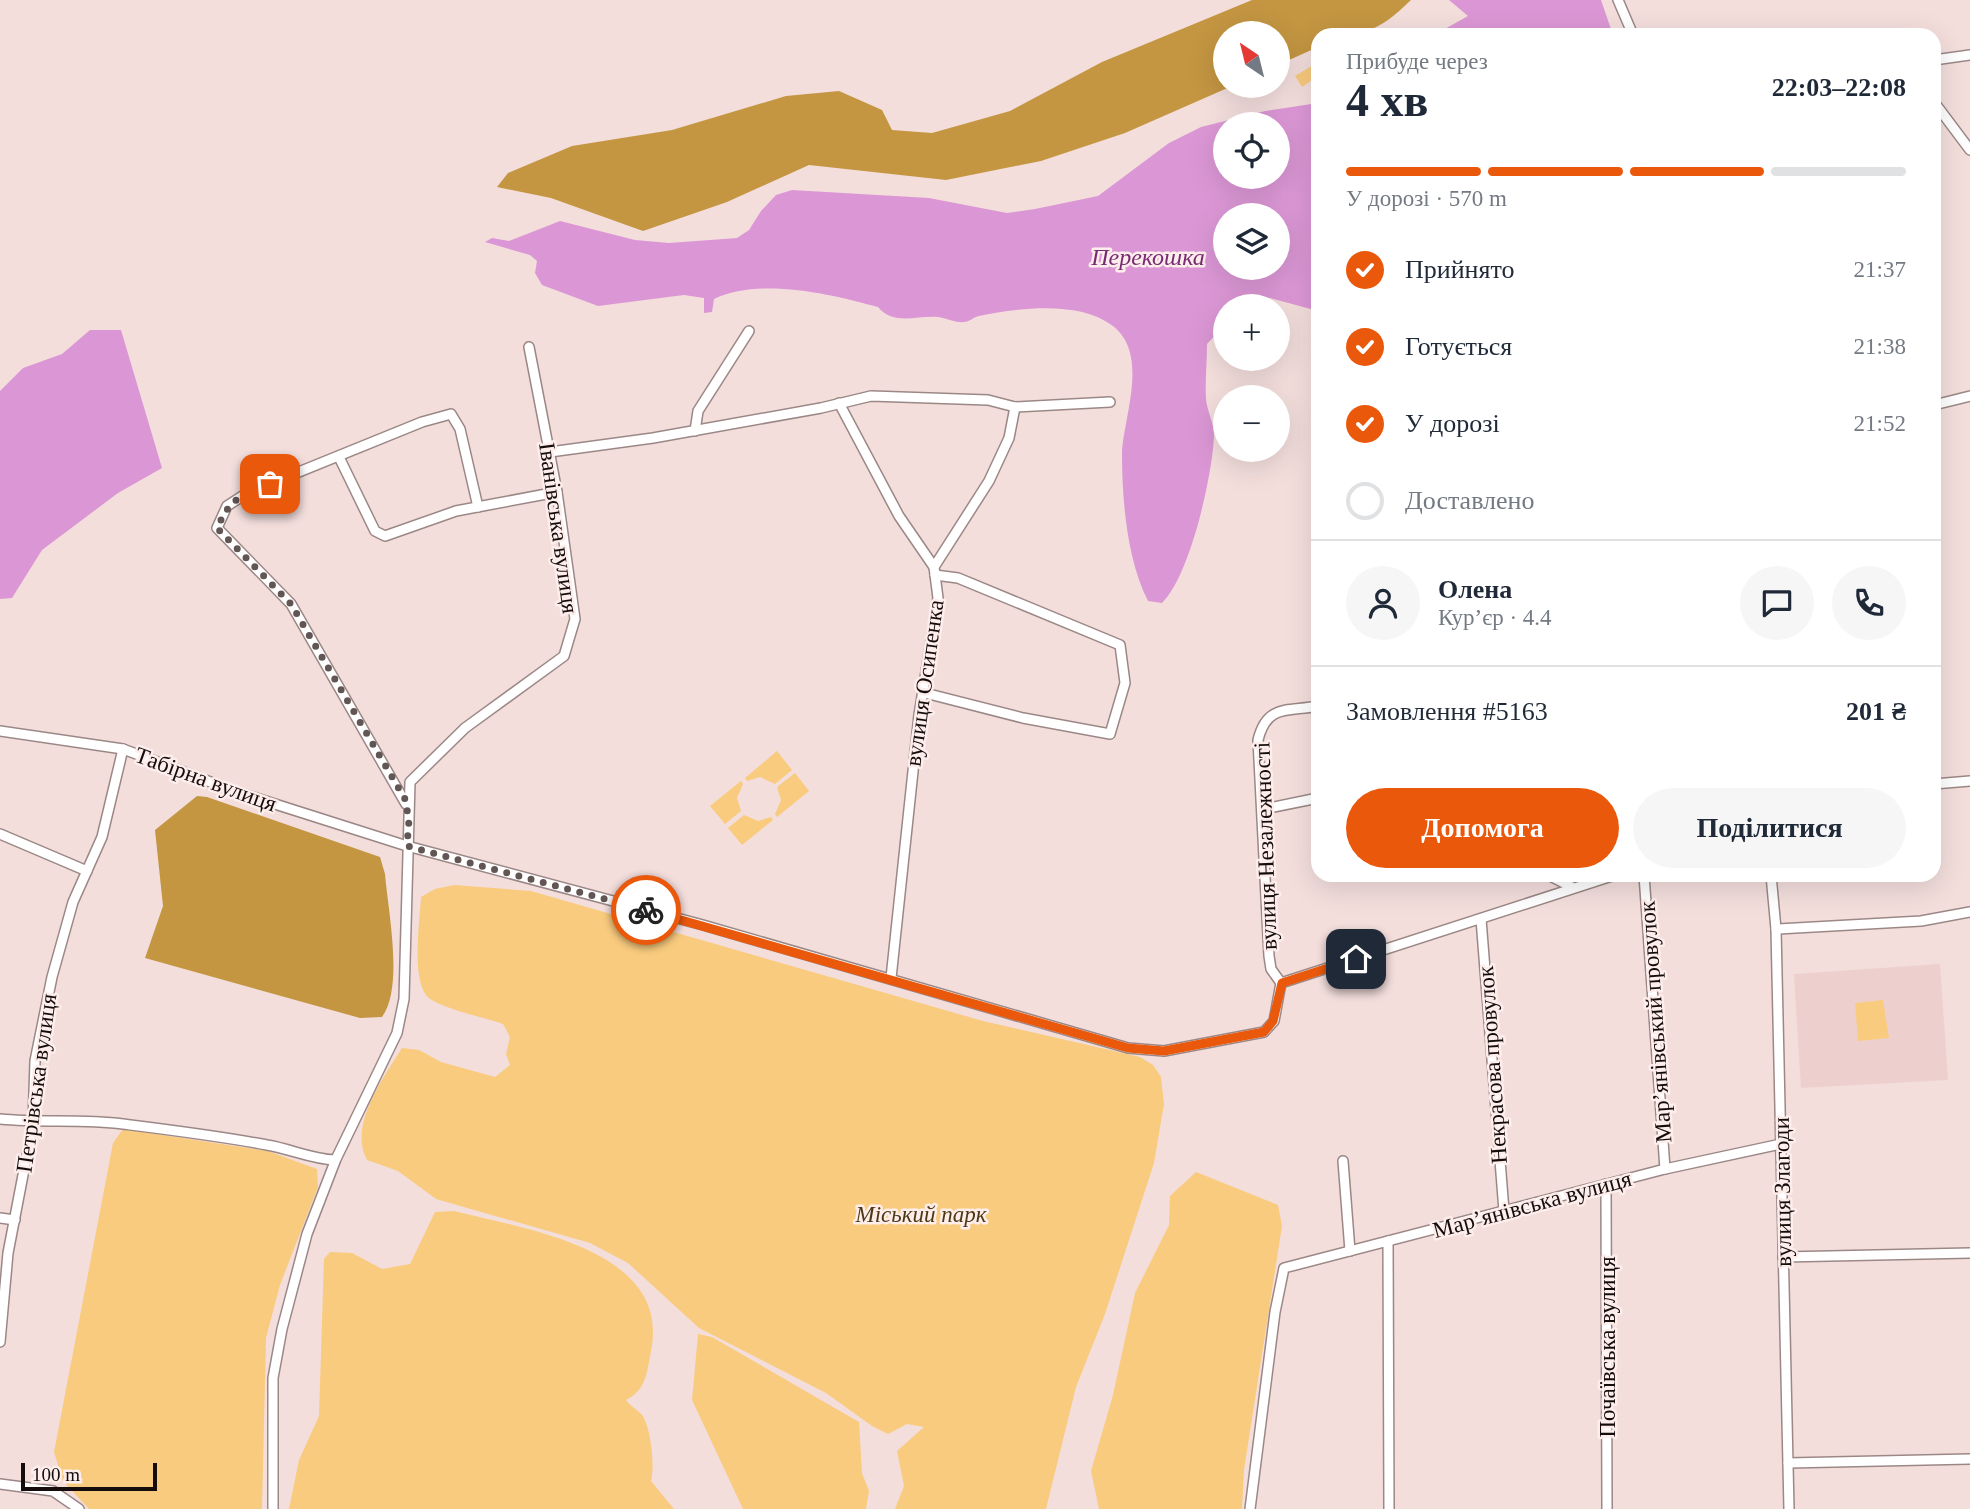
<!DOCTYPE html>
<html lang="uk">
<meta charset="utf-8">
<style>
body{margin:0;font-family:"Times New Roman",serif;background:#f6f6f7;color:#1f2937;height:100vh;display:flex;flex-direction:column;font-size:26px;white-space:nowrap}
*{box-sizing:border-box;margin:0}
p{font-size:23px;color:#747a83}
.icon{flex:none;width:38px;height:38px;fill:none;stroke:currentColor;stroke-width:2;stroke-linecap:round;stroke-linejoin:round}
.map{position:relative;flex:1;overflow:hidden}
.drawer{position:absolute;left:1311px;top:28px;width:630px;height:854px;display:flex;flex-direction:column;background:#fff;border-radius:21px;box-shadow:0 7px 28px #0002}
.drawer>*{flex:none}
.needle{width:46px;rotate:325deg}
.controls{position:absolute;left:1213px;top:21px;display:grid;gap:14px}
.controls a{display:grid;place-items:center;width:77px;height:77px;border-radius:50%;background:#fff;box-shadow:0 7px 28px #0002;font-size:35px}
.scale{position:absolute;left:21px;bottom:18px;width:136px;box-sizing:border-box;padding-left:7px;border:4px solid #140d0c;border-top:0;font-size:19px;line-height:24px;white-space:nowrap;color:#140d0c;-webkit-text-stroke:5px #fdedeb;paint-order:stroke}
.pin{position:absolute;display:grid;place-items:center;width:60px;height:60px;color:#fff;margin:-30px;border-radius:14px;box-shadow:0 4px 10px #0006}
.courier{position:absolute;display:grid;place-items:center;width:70px;height:70px;margin:-35px;border:5px solid #ea580c;border-radius:50%;background:#fff;color:#222;box-shadow:0 2px 9px #0007}
.head em{font-style:normal;font-weight:800}
.head div{display:flex;flex-direction:column-reverse}
.head{display:flex;align-items:center;justify-content:space-between;height:119px;padding:0 35px}
h1{font-size:46px;font-weight:800;line-height:52px}
.bar{display:grid;grid-template-columns:repeat(4,1fr);gap:10px 7px;align-content:center;height:84px;padding:0 35px}
.bar i{height:9px;border-radius:5px;background:#e0e1e3}
.bar .active{background:#ea580c}
.bar p{grid-column:span 4}
.line{display:flex;align-items:center;gap:18px;padding:0 35px;border-top:2px solid #e0e1e3}
.line div{flex:1}
.round{display:grid;place-items:center;flex:none;width:74px;height:74px;border-radius:37px;background:#f6f6f7}
ol{padding:0 35px;list-style:none}
li{display:flex;align-items:center;gap:21px;height:77px}
li p{margin-inline-start:auto}
li .icon{padding:7px;border-radius:50%;background:#ea580c;color:#fff;stroke-width:4}
li:last-child{color:#747a83}
li i{width:38px;height:38px;border:4px solid #e0e1e3;border-radius:50%}
.primary-button{display:flex;gap:14px;margin-top:auto;padding:14px 35px}
.primary-button a{flex:1;height:80px;border-radius:42px;background:#ea580c;color:#fff;font-size:28px;font-weight:800;line-height:80px;text-align:center}
.primary-button a+a{background:#f6f6f7;color:#1f2937}
.map>svg:first-child{display:block}
</style>
<div class="map">
<svg width="1970" height="1509" viewBox="0 0 1970 1509">
<rect width="100%" height="100%" fill="#f3dedc"/>
<polygon fill="#edd0cd" points="1940,964 1948,1080 1801,1088 1794,974"/>
<g fill="#f9cb7e">
<polygon points="1315,64 1318,76 1302,87 1295,76"/>
<polygon points="777,751 792,770 775,784 760,777 747,781 745,778"/>
<polygon points="795,773 809,791 777,817 775,814 781,800 777,787"/>
<polygon points="741,781 743,784 737,798 741,811 725,824 710,806"/>
<polygon points="744,815 758,821 771,817 773,820 742,845 728,828"/>
<path d="M454,885L531,891L983,1021L1140,1057L1153,1065L1161,1077L1164,1104L1154,1163L1105,1314L1076,1387L1046,1509H895L904,1486L897,1451L924,1427L907,1424L888,1434L872,1426L826,1393L699,1328L628,1263L590,1243L436,1199L398,1171L367,1160C348,1126 383,1078 402,1048L419,1050L441,1062L495,1077L510,1065L506,1054L510,1037L503,1024C483,1017 447,1010 430,999C410,985 420,920 421,897L435,889Z"/>
<polygon points="1883,1000 1889,1038 1858,1041 1855,1003"/>
<polygon points="123,1129 268,1151 317,1169 318,1187 280,1285 266,1338 262,1509 89,1509 63,1481 54,1452 113,1143"/>
<polygon points="1196,1172 1278,1205 1282,1226 1244,1470 1242,1509 1099,1509 1091,1471 1113,1395 1135,1293 1169,1225 1170,1196"/>
<path d="M454,1211C524,1229 672,1249 651,1351C647,1373 646,1390 626,1400C630,1406 638,1410 642,1415C651,1427 655,1467 651,1481L674,1509H289L299,1460L319,1416L324,1259L330,1252L352,1253L382,1269L410,1264L435,1212Z"/>
<polygon points="698,1334 712,1337 859,1422 862,1473 869,1491 866,1509 743,1509 692,1400"/>
</g>
<g fill="#c49642">
<path d="M1252,0H1411C1377,33 1365,35 1318,35V47L1278,65V33H1225V86H1232L1125,133L1041,161L946,180L809,165L727,202L643,231L551,198L497,187L508,173L572,146L672,130L786,96L839,91L882,110L892,130L932,133L1010,111L1102,62Z"/>
<path d="M197,796L207,797L380,857L385,874C388,911 404,987 382,1017L360,1018L145,958L163,906L155,830Z"/>
</g>
<g fill="#db97d5" fill-rule="evenodd">
<polygon points="1449,0 1601,0 1613,35 1434,35 1468,16"/>
<path d="M1318,103V311L1270,298L1240,306H1225V325L1207,344C1207,362 1205,381 1206,399C1207,411 1214,423 1214,435C1213,474 1190,576 1162,603L1148,601C1127,560 1122,500 1122,454C1123,418 1150,355 1113,326C1079,300 1018,308 979,316C974,317 969,322 964,322C956,323 946,318 938,317C917,315 894,326 878,307C832,294 759,277 714,299L712,312L704,313V298L684,295L598,306L542,285L535,273L537,261L530,255L485,242L492,238L509,241L560,221L635,240L669,243L737,238L749,230L761,211L776,195L792,190L929,198L1007,213L1035,209L1098,196L1169,143L1201,127L1265,111ZM1225,124H1278V177H1225ZM1225,215H1278V268H1225Z"/>
<polygon points="90,330 121,330 162,468 118,493 42,550 12,598 0,599 0,391 23,368 62,354"/>
</g>
<g fill="none" stroke-linecap="round" stroke-linejoin="round">
<g stroke="#9b8886" stroke-width="12">
<g id="minor">
<polyline points="1618,0 1633,35"/>
<polyline points="1934,60 1970,55"/>
<polyline points="1934,102 1970,150"/>
<polyline points="839,403 899,516 934,567"/>
<polyline points="1934,405 1970,396"/>
<polyline points="695,431 698,411 749,331"/>
<polyline points="550,452 653,438 821,408 871,396 988,400 1015,407 1110,402"/>
<polyline points="339,457 375,531 385,536 456,511 557,492"/>
<polyline points="925,693 1023,718 1110,734 1125,683 1120,645 958,578 935,575"/>
<polyline points="0,731 123,749 237,792 407,846 703,925 1128,1048 1164,1051 1264,1032 1274,1021 1281,983"/>
<polyline points="1934,784 1970,781"/>
<polyline points="406,804 291,604 217,528 227,506 247,493 422,422 451,414 460,429 478,507"/>
<polyline points="1264,809 1318,798"/>
<polyline points="0,834 87,871"/>
<polyline points="1548,875 1572,887"/>
<polyline points="1644,875 1665,1169"/>
<polyline points="1771,875 1776,929 1789,1509"/>
<polyline points="1481,919 1504,1211"/>
<polyline points="1776,929 1921,921 1970,912"/>
<polyline points="891,978 919,715 938,598 934,567 989,481 1009,438 1015,407"/>
<polyline points="1281,983 1615,875"/>
<path d="M1281,983L1271,969L1269,956L1258,740C1267,703 1289,712 1318,706"/>
<path d="M0,1119C41,1123 81,1119 123,1124C171,1130 220,1136 267,1145C291,1149 311,1159 335,1160"/>
<polyline points="1343,1161 1350,1251"/>
<polyline points="1606,1184 1607,1509"/>
<polyline points="0,1218 15,1220"/>
<polyline points="1388,1241 1389,1509"/>
<polyline points="1783,1257 1970,1253"/>
<polyline points="0,1342 8,1253 33,1123 35,1061 52,977 73,902 102,837 123,749"/>
<polyline points="1788,1463 1970,1459"/>
<polyline points="0,1484 53,1491 79,1509"/>
<polyline points="273,1509 273,1378 282,1329 307,1234 336,1159 397,1033 404,999 410,782 465,728 564,656 575,619 557,492 529,347"/>
<polyline points="1250,1509 1275,1312 1284,1268 1665,1169 1781,1144"/>
</g>
</g>
<use href="#minor" stroke="#fff" stroke-width="9"/>
</g>
<g fill="none" stroke-linecap="round" stroke-linejoin="round">
<path stroke="#625655" stroke-width="7" stroke-dasharray="0 12.6" d="M270,484C239,496 231,498 217,528L291,604L405,799L409,820L407,846L646,910"/>
<polyline stroke="#ea580c" stroke-width="9" points="646,910 1128,1048 1164,1051 1264,1032 1273,1021 1282,983 1356,959"/>
</g>
<g text-anchor="middle" stroke-width="5" stroke-linejoin="round" paint-order="stroke">
<g font-size="23" fill="#140d0c" stroke="#fdedeb">
<text transform="translate(559 528) rotate(82)" y="8">Іванівська вулиця</text>
<text transform="translate(924 683) rotate(-82)" y="8">вулиця Осипенка</text>
<text transform="translate(206 779) rotate(20)" y="8">Табірна вулиця</text>
<text transform="translate(1265 846) rotate(-92)" y="8">вулиця Незалежності</text>
<text transform="translate(1655 1022) rotate(-94)" y="8">Мар’янівський провулок</text>
<text transform="translate(1492 1065) rotate(-94)" y="8">Некрасова провулок</text>
<text transform="translate(36 1083) rotate(-82)" y="8">Петрівська вулиця</text>
<text transform="translate(1782 1192) rotate(-91)" y="8">вулиця Злагоди</text>
<text transform="translate(1532 1204) rotate(-15)" y="8">Мар’янівська вулиця</text>
<text transform="translate(1607 1347) rotate(-90)" y="8">Почаївська вулиця</text>
</g>
<g font-size="23" font-style="italic" fill="#4d3915" stroke="#fdedeb">
<text x="921" y="1222">Міський парк</text>
</g>
<g font-size="24" font-style="italic" fill="#792a75" stroke="#fdedeb">
<text x="1148" y="265">Перекошка</text>
</g>
</g>
</svg>
<div class="controls">
<a><svg class="needle" viewBox="-14 -14 28 28"><path d="M0-13l5 13h-10z" fill="#e53935"/><path d="M0 13l5-13h-10z" fill="#747a83"/></svg></a>
<a><svg class="icon" aria-label="locate" viewBox="0 0 24 24"><circle cx="12" cy="12" r="6"/><path d="M12 2v4M12 18v4M2 12h4M18 12h4"/></svg></a>
<a><svg class="icon" aria-label="layers" viewBox="0 0 24 24"><path d="M12 4l9 5-9 5-9-5zM3 14l9 5 9-5"/></svg></a>
<a>+</a>
<a>−</a>
</div>
<div class="scale">100 m</div>
<div class="pin" style="left:270px;top:484px;background:#ea580c"><svg class="icon" aria-label="bag" viewBox="0 0 24 24"><path d="M5 8h14l-1 12H6zM9 8a3 3 0 0 1 6 0"/></svg></div>
<div class="pin" style="left:1356px;top:959px;background:#1f2937"><svg class="icon" aria-label="home" viewBox="0 0 24 24"><path d="M3 11l9-7 9 7M6 9v11h12V9"/></svg></div>
<div class="courier" style="left:646px;top:910px"><svg class="icon" aria-label="bike" viewBox="0 0 24 24"><circle cx="6" cy="16" r="4"/><circle cx="18" cy="16" r="4"/><path d="M6 16l4-8h5l3 8M10 8l3 8H6M13 5h3"/></svg></div>
<section class="drawer">
<div class="head"><div><h1>4 хв</h1><p>Прибуде через</p></div><em>22:03–22:08</em></div>
<div class="bar"><i class="active"></i><i class="active"></i><i class="active"></i><i></i><p>У дорозі · 570 m</p></div>
<ol>
<li><svg class="icon" aria-label="check" viewBox="0 0 24 24"><path d="M5 12l5 5 9-10"/></svg>Прийнято<p>21:37</p></li>
<li><svg class="icon" aria-label="check" viewBox="0 0 24 24"><path d="M5 12l5 5 9-10"/></svg>Готується<p>21:38</p></li>
<li><svg class="icon" aria-label="check" viewBox="0 0 24 24"><path d="M5 12l5 5 9-10"/></svg>У дорозі<p>21:52</p></li>
<li><i></i>Доставлено</li>
</ol>
<div class="line" style="height:126px"><a class="round"><svg class="icon" aria-label="person" viewBox="0 0 24 24"><circle cx="12" cy="8" r="4"/><path d="M4 21q1-7 8-7t8 7"/></svg></a><div><b>Олена</b><p>Кур’єр · 4.4</p></div><a class="round"><svg class="icon" aria-label="chat" viewBox="0 0 24 24"><path d="M4 5h16v11H9l-5 4z"/></svg></a><a class="round"><svg class="icon" aria-label="phone" viewBox="0 0 24 24"><path d="M5 4h4l2 5-3 2q2 4 5 5l2-3 5 2v4C11 20 4 13 5 4z"/></svg></a></div>
<div class="line" style="height:91px"><div>Замовлення #5163</div><b>201 ₴</b></div>
<div class="primary-button"><a>Допомога</a><a>Поділитися</a></div>
</section>
</div>
